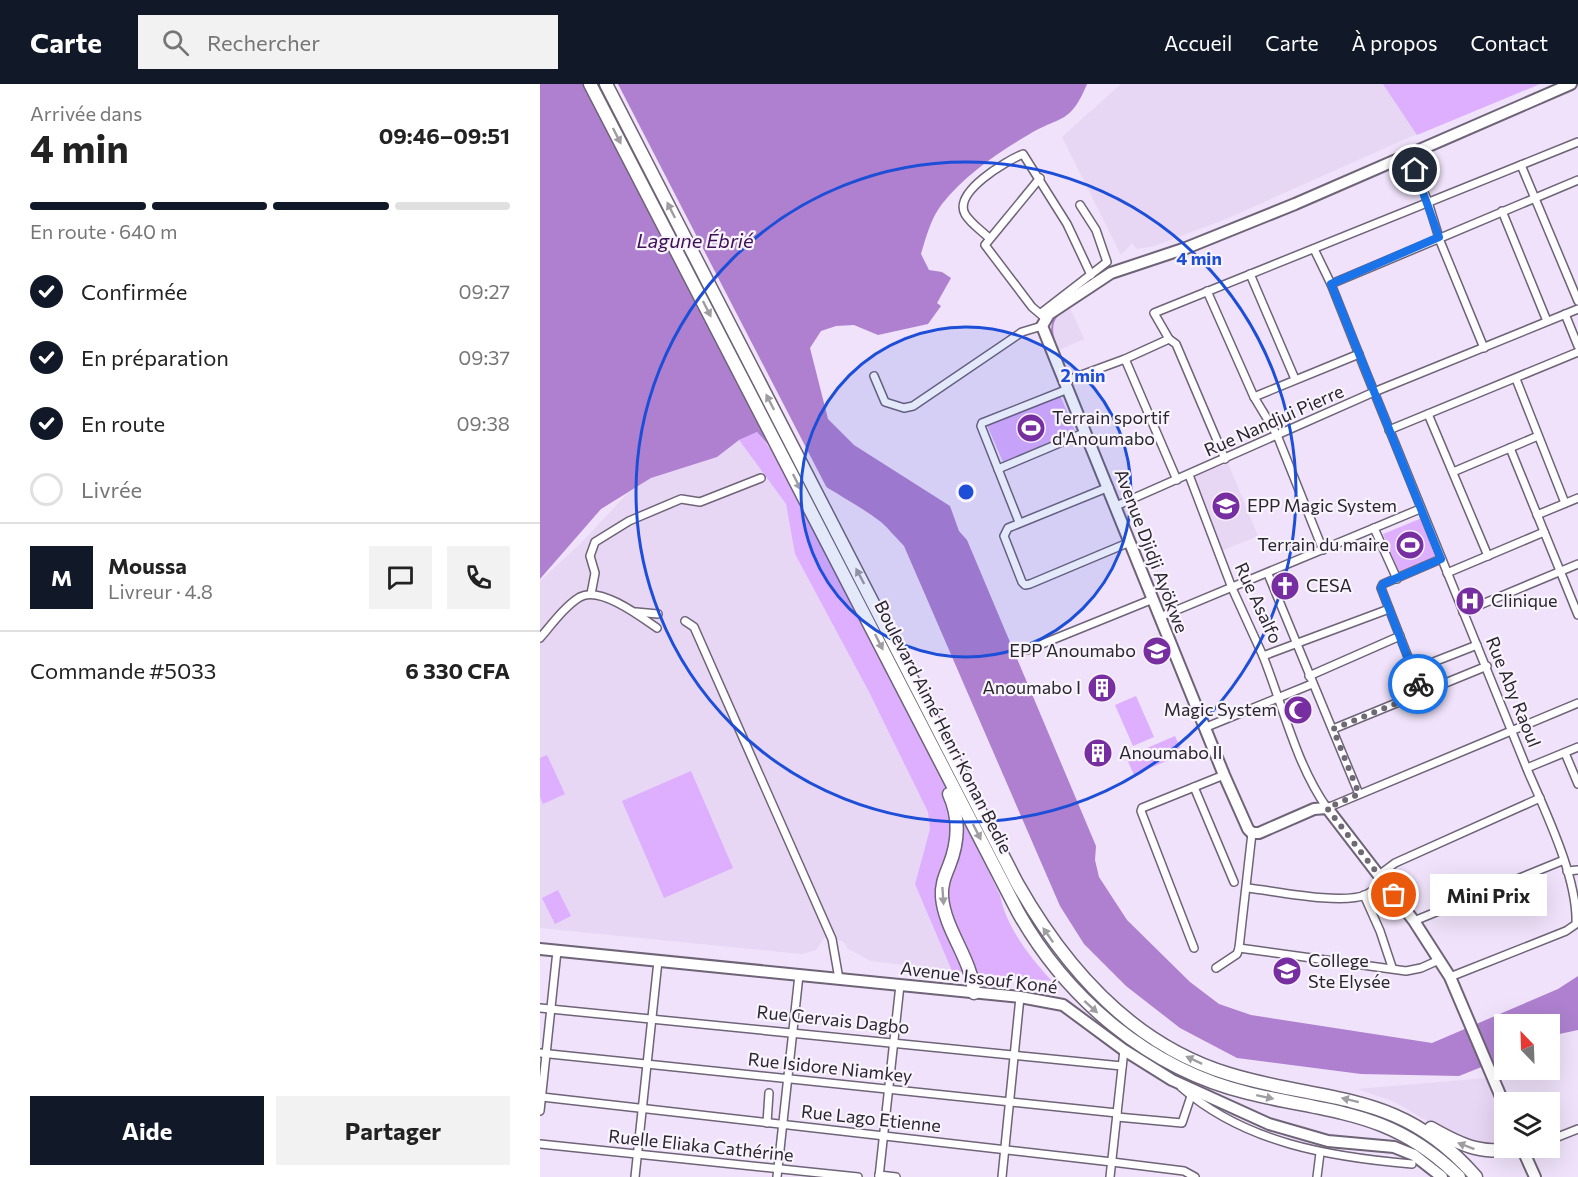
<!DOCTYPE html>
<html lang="fr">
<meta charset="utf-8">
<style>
body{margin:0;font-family:Commissioner,sans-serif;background:#f2f2f2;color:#222;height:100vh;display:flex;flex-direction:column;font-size:22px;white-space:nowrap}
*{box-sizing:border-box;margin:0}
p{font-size:20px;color:#767676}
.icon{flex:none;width:33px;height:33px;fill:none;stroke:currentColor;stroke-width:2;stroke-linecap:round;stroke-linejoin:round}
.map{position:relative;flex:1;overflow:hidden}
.sheet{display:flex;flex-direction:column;background:#fff;width:540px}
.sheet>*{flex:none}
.needle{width:39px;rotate:337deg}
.tools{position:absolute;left:954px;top:930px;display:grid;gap:12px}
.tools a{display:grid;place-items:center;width:66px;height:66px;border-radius:0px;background:#fff;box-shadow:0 6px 24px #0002;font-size:30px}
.pin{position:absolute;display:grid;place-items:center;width:51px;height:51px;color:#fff;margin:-26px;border:3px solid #fff;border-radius:50%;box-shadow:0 2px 6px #0007}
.courier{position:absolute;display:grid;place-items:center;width:60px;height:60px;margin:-30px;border:4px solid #1a73e8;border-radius:50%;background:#fff;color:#222;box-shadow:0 2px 8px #0007}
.bubble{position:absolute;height:42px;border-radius:0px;background:#fff;box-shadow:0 6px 24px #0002;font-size:20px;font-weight:700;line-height:42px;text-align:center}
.summary em{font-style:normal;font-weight:700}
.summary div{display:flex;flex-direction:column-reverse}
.summary{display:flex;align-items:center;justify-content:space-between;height:102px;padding:0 30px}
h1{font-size:39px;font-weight:700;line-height:45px}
.bar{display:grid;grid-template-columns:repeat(4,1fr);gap:9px 6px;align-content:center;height:72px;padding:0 30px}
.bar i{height:8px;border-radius:4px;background:#e0e0e0}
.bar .selected{background:#111827}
.bar p{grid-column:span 4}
.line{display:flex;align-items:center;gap:15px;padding:0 30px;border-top:2px solid #e0e0e0}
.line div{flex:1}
.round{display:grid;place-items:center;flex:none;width:63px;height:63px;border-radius:0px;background:#f2f2f2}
ol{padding:0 30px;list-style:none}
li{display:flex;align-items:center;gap:18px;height:66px}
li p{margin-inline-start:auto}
li .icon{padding:6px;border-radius:50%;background:#111827;color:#fff;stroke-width:4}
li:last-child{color:#767676}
li i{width:33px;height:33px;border:3px solid #e0e0e0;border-radius:50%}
.action{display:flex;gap:12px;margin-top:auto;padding:12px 30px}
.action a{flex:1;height:69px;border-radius:0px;background:#111827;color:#fff;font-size:24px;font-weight:700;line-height:69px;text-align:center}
.action a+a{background:#f2f2f2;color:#222}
header{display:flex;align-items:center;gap:36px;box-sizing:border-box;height:84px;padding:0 30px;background:#111827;color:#fff}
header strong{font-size:28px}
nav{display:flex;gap:33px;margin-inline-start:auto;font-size:21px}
.search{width:420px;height:54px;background:#f2f2f2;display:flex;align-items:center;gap:15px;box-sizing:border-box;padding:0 21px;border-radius:0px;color:#767676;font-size:22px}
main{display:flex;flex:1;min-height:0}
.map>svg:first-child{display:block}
</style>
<header>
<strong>Carte</strong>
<div class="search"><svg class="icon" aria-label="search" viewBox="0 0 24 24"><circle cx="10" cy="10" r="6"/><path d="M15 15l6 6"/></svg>Rechercher</div>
<nav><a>Accueil</a><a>Carte</a><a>À propos</a><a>Contact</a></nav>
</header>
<main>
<section class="sheet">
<div class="summary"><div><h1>4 min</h1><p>Arrivée dans</p></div><em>09:46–09:51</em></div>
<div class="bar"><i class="selected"></i><i class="selected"></i><i class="selected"></i><i></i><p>En route · 640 m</p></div>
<ol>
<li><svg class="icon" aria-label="check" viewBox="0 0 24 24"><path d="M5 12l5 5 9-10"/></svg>Confirmée<p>09:27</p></li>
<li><svg class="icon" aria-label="check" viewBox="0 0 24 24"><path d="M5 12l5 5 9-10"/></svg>En préparation<p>09:37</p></li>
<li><svg class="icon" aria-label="check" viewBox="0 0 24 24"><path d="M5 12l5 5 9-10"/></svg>En route<p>09:38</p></li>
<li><i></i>Livrée</li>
</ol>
<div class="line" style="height:108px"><b class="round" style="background:#111827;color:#fff">M</b><div><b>Moussa</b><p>Livreur · 4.8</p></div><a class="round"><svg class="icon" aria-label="chat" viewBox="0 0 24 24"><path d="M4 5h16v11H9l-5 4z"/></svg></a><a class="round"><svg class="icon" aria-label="phone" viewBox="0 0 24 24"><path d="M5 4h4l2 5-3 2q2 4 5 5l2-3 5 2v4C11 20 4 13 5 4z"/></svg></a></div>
<div class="line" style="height:78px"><div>Commande #5033</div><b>6 330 CFA</b></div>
<div class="action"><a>Aide</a><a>Partager</a></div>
</section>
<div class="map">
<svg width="1038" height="1093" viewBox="0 0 1038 1093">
<rect width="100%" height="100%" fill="#efe2fa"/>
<g fill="#e7d6f4">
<polygon points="581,0 1000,0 863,56 686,135 614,162 597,165 592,159 581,171 522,53"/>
<polygon points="530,224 544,255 517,267 507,245 511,236"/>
<polygon points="199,356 246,420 255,470 329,608 388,728 390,745 375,800 412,887 331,877 308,865 303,857 284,854 276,866 262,870 0,844 0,497 40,460 86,411 111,394 177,373"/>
<polygon points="688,379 718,452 683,466 653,393"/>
<polygon points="947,994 964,1032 964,1064 943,1064 901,1045 853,1017 817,1005"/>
</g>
<g fill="#ddaffe">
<polygon points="843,0 1000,0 877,51"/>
<polygon points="520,311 535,347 463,378 447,341"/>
<path d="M217,348L234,369L377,642L460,811C466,843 490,873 512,897L412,887L375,800L390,745L388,728L329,608L255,470L246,420L199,356Z"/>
<polygon points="882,434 897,472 859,488 843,450"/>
<polygon points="596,612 614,653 593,662 575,621"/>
<polygon points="635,652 643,670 594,691 586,673"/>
<polygon points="7,671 25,710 3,720 0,713 0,674"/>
<polygon points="151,687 193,784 124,814 82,717"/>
<polygon points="18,806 31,832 15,840 2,814"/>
</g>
<path fill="#ae80cf" d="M0,0H547C530,41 521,31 488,51C457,69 424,92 402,120C391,134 386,153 381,170L389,186L402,188L411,194L397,219L401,222L388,240L338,251L314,241L296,242L281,247L270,264L288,335L314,361L410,422L419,447L427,456L556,762L555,776L559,793L587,836L650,898L679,920L711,931L892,959L1018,905L1038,892V946L1010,952V940H964V974L919,992L821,990L697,974L640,944L586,902L544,860L520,822L364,462C356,454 349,445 341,438C300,407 250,389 217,348L199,356L177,373L111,394L61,425L0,495Z"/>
<polygon fill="#efe2fa" points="43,0 78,0 291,412 236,372"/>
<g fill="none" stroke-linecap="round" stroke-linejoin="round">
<g stroke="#ae80cf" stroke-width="2">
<path d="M515,259C511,249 510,236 520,229"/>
<polyline points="517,264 528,292"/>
</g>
<g stroke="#6e6377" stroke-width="10">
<g id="street">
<polyline points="868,70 888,118 900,157 944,264"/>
<polyline points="981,81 1038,217"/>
<polyline points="500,94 445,161 492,223 505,234"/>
<polyline points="962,127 1007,237"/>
<path d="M449,154C442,147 430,139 425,130C413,108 466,77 483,70L527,140L551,191"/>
<path d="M774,165L791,200C855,362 921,523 987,685C1005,727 1038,794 1036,840L1026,847L910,893"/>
<polyline points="710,190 755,295"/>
<polyline points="791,200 1038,96"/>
<polyline points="667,207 714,313 737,351 783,466"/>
<polyline points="501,229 567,178 556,146 540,121"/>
<polyline points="1025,230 1038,262"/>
<polyline points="629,255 636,260 685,375"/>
<polyline points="585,275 637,396"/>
<polyline points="334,292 345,318 364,324 373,322 482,248 502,242"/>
<polyline points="976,295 1025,419"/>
<polyline points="525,297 585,275 629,255 614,229 1038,58"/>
<polyline points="714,313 819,270"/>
<polyline points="888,330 948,472"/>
<polyline points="849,346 1038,268"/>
<polyline points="970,364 1038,531"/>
<polyline points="458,385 546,348"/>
<polyline points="913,388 998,352"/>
<polyline points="649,391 692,504 723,572 849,525"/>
<polyline points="569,403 468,444 464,452 482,498 485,501 490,500 590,458"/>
<polyline points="576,422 834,308 1038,225"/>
<polyline points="997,431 1038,414"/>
<polyline points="479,438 441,342 442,339 528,305"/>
<polyline points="834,444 857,495"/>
<polyline points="907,489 1004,448"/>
<polyline points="728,490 819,710"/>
<polyline points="51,510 55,489 50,472 55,458 89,437 141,415 160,418 221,394"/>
<polyline points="96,528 118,530"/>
<polyline points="923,528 1038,480"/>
<polyline points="620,533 880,425"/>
<polyline points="145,537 154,543 292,855 299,895"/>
<path d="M0,554C12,540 25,522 40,513C60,502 100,532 117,544"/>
<polyline points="487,566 613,515"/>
<path d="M723,572C743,622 756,680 787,724L1038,619"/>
<polyline points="873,586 937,561"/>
<polyline points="769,592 860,552"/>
<polyline points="882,609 841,504 843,500 901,475"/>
<polyline points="664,644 772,600"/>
<polyline points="793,645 947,582"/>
<polyline points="1025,669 1038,700"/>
<polyline points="987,684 1038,663"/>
<polyline points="654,703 694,798"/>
<polyline points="1027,787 1038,786"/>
<polyline points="839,791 855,779 1000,714"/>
<path d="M708,804C735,807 801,821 825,811C832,808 838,802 845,798"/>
<polyline points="824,811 840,847 852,883"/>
<polyline points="874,837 1024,776"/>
<polyline points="654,864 601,727 602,724 684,691"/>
<polyline points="699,864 866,887 881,884 899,876"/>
<polyline points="676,884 697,870 699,864 712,749"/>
<polyline points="0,924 582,982"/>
<polyline points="0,969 577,1029"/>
<path d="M641,1003C705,1059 790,1073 872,1080"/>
<polyline points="2,1013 572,1078 644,1087 655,1093"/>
<polyline points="0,1027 17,867"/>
<polyline points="577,1033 642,1039 651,1012"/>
<polyline points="227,1039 229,1009"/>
<polyline points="1010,1056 1038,1045"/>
<polyline points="0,1060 318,1093"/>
<polyline points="339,1091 356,1093"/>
<polyline points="95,1093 118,877"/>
<polyline points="237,1093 259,891"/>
<polyline points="339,1093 360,901"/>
<polyline points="462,1093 480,913"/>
<polyline points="570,1093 584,966"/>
<polyline points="777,1093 780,1069"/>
</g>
</g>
<g stroke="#6e6377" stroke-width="14">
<g id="secondary">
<polyline points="0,865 480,913 523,921 584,966 632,996 729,1040 788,1057 854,1063 874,1071 902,1093"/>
<polyline points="964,1020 910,893 874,837 787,724 774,725 719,749 712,749 708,745 684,691 502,242 509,230 571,189 646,164 755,120 1031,0"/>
<polyline points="982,1064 995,1093"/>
</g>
</g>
<g stroke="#6e6377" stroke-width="15">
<g id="highway">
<path d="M50,0L478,828C527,915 609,985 708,1009C794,1030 851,1026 919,1093"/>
<path d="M66,0L477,799C525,884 593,961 689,990C787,1020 860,1005 936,1093"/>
<path d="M409,710C420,734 419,757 409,782C405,792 401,801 402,813C405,847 432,875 434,909"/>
<path d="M891,1044C926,1064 942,1070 983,1065"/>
</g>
</g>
<use href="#street" stroke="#fff" stroke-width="7"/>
<use href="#secondary" stroke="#fff" stroke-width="10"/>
<use href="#highway" stroke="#fff" stroke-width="12"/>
</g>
<defs><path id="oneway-solid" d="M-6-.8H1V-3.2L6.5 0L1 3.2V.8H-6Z" transform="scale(1.5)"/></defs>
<g fill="#9f9da1">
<use href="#oneway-solid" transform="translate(77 52) rotate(63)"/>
<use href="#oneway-solid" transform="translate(131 126) rotate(-117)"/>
<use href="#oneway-solid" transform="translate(167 225) rotate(63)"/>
<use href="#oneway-solid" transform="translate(230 318) rotate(-117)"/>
<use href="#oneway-solid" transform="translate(257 398) rotate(63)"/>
<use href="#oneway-solid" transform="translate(320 492) rotate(-118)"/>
<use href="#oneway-solid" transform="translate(339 558) rotate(63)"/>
<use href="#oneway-solid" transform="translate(437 748) rotate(63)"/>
<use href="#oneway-solid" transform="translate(403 812) rotate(86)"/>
<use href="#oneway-solid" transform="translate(508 851) rotate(-125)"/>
<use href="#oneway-solid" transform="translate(551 923) rotate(42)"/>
<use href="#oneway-solid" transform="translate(654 976) rotate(-155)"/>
<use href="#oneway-solid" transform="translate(725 1013) rotate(12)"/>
<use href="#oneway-solid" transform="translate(810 1016) rotate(-166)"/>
<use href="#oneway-solid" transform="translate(926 1062) rotate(-159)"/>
</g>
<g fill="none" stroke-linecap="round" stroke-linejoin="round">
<polyline stroke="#6f6875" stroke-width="6" stroke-dasharray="0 10.8" points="854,811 787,724 819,710 793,645 882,609 878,600"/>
<polyline stroke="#1a73e8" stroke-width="8" points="875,86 899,153 791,200 901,475 843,500 841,504 878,600"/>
</g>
<circle cx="426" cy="408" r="165" fill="#1d4ed8" fill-opacity=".12"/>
<g fill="none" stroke="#1d4ed8" stroke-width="3">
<circle cx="426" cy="408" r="165"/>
<circle cx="426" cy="408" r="330"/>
</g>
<defs>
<g id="stadium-disc" transform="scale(1.5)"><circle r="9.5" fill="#772ea1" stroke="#f8f3fc"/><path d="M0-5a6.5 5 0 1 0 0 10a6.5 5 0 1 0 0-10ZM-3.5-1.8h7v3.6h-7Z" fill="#fff"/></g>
<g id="school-disc" transform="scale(1.5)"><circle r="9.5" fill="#772ea1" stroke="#f8f3fc"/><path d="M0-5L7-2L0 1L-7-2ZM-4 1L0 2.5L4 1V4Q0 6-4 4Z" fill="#fff"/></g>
<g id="church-disc" transform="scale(1.5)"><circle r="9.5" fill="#772ea1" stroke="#f8f3fc"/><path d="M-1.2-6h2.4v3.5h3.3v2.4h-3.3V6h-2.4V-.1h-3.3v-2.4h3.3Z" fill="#fff"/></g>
<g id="hospital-disc" transform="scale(1.5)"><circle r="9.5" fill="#772ea1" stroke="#f8f3fc"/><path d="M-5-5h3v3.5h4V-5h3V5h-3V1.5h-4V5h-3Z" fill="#fff"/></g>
<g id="building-disc" transform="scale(1.5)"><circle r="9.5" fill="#772ea1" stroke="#f8f3fc"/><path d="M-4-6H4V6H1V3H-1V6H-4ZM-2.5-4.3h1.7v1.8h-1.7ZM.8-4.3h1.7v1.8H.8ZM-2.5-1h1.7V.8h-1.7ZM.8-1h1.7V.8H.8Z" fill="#fff"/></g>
<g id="mosque-disc" transform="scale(1.5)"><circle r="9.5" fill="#772ea1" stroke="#f8f3fc"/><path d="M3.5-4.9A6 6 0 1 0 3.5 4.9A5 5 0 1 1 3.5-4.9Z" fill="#fff"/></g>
</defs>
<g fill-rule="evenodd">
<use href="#stadium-disc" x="491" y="344"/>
<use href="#school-disc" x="686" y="422"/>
<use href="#stadium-disc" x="870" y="461"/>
<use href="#church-disc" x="745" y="502"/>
<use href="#hospital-disc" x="930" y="517"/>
<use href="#school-disc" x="617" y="567"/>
<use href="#building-disc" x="562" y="604"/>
<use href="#mosque-disc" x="758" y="626"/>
<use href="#building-disc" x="558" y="669"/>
<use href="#school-disc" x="747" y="887"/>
</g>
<g text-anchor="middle" stroke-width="4.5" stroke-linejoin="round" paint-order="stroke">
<g font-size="18" fill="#2a262e" stroke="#f8f3fc" text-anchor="start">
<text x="512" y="340">Terrain sportif<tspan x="512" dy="21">d'Anoumabo</tspan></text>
<text x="707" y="428">EPP Magic System</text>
<text x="849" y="467" text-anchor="end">Terrain du maire</text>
<text x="766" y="508">CESA</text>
<text x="951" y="523">Clinique</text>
<text x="596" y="573" text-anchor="end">EPP Anoumabo</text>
<text x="541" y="610" text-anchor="end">Anoumabo I</text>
<text x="737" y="632" text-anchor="end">Magic System</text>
<text x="579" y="675">Anoumabo II</text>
<text x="768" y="883">College<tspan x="768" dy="21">Ste Elysée</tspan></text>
</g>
<g font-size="18" fill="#2a262e" stroke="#f8f3fc">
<text transform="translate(734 337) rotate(-24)" y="6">Rue Nandjui Pierre</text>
<text transform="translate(611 467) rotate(69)" y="6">Avenue Djidji Ayökwe</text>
<text transform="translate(718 519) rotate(65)" y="6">Rue Asalfo</text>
<text transform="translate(973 608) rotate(68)" y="6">Rue Aby Raoul</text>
<text transform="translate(403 643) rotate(63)" y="6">Boulevard Aimé Henri Konan Bedie</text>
<text transform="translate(439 894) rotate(7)" y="6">Avenue Issouf Koné</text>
<text transform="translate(293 936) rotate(6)" y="6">Rue Gervais Dagbo</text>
<text transform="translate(290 984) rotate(6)" y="6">Rue Isidore Niamkey</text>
<text transform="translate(331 1035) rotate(6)" y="6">Rue Lago Etienne</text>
<text transform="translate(161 1062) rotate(6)" y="6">Ruelle Eliaka Cathérine</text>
</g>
<g font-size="20" font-style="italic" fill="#3e1057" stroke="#f8f3fc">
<text x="155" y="164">Lagune Ébrié</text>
</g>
</g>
<circle cx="426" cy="408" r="9" fill="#1d4ed8" stroke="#f8f3fc" stroke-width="3"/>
<g font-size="18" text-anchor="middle" font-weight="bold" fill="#1d4ed8" stroke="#f8f3fc" stroke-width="4.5" stroke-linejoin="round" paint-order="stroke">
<text x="659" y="181">4 min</text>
<text x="543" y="298">2 min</text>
</g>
</svg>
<div class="tools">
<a><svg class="needle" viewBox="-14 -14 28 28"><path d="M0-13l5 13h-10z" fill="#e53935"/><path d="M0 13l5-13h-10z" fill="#767676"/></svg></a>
<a><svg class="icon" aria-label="layers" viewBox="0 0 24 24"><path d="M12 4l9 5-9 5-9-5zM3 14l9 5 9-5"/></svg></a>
</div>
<div class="pin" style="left:854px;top:811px;background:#ea580c"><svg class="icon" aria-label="bag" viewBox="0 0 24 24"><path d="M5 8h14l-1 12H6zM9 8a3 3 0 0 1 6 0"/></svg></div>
<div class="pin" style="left:875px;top:86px;background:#1f2937"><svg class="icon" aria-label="home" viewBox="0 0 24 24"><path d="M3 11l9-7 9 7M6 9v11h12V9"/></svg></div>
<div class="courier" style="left:878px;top:600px"><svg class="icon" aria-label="bike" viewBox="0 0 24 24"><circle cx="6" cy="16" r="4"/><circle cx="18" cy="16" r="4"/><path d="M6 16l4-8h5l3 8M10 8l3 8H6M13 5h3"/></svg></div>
<div class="bubble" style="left:890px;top:790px;width:117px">Mini Prix</div>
</div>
</main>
